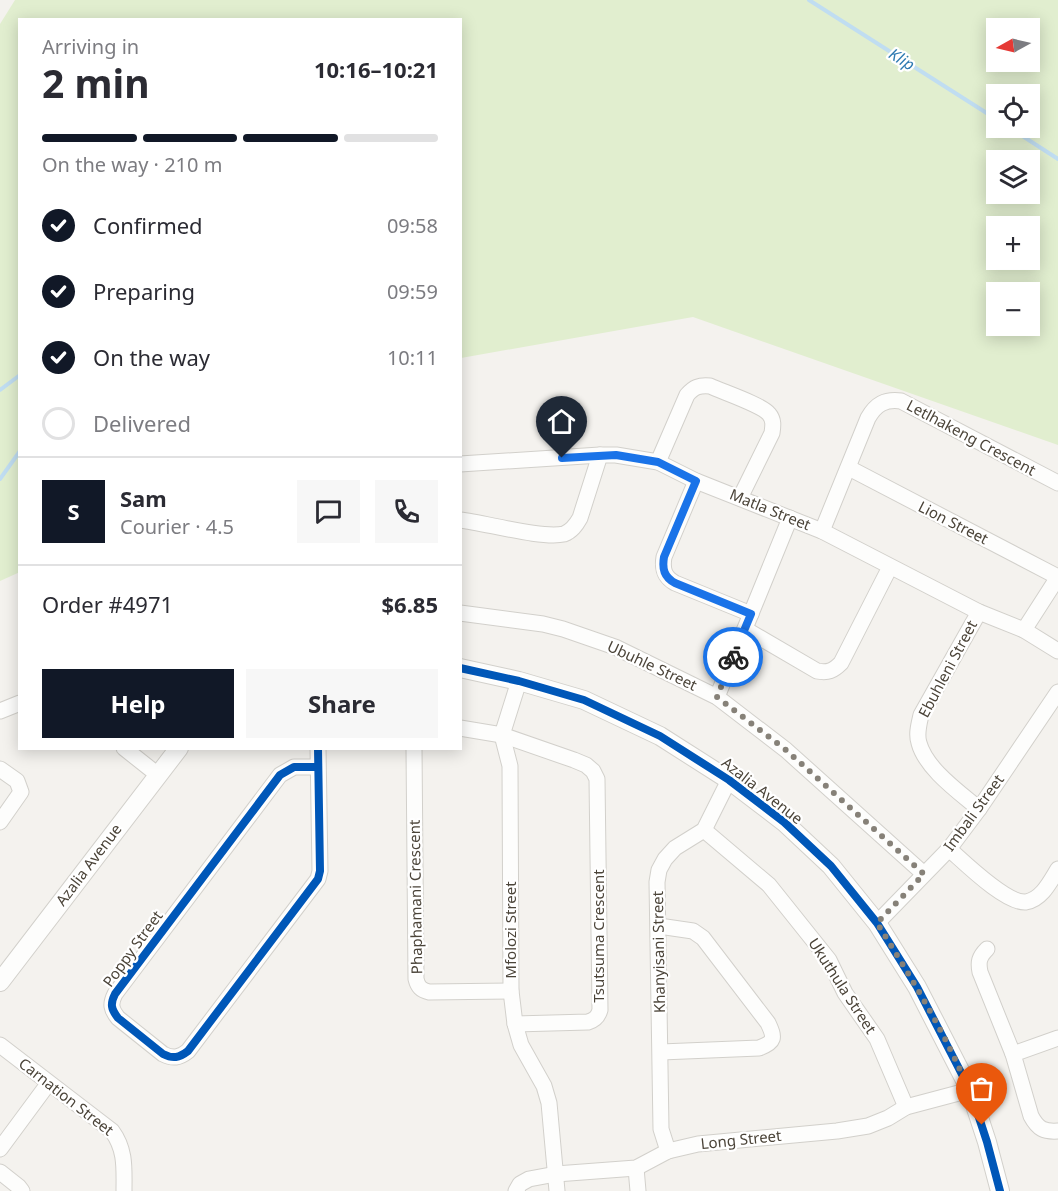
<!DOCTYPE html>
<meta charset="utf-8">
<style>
body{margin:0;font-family:"Noto Sans",sans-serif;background:#f7f7f7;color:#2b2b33;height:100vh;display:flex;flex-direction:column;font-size:22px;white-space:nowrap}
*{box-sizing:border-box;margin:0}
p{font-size:20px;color:#7c7c81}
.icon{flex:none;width:33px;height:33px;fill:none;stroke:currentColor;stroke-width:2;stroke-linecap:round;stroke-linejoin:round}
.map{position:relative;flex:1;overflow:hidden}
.details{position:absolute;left:18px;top:18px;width:444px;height:732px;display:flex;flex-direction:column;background:#fff;border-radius:0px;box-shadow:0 3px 15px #0003}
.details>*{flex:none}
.needle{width:39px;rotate:262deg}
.controls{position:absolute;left:986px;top:18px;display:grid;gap:12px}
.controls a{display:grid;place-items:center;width:54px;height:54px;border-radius:0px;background:#fff;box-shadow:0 3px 15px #0003;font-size:30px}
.pin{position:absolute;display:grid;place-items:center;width:51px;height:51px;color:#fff;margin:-62px -26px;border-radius:50% 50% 50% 0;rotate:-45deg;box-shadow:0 0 6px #0007}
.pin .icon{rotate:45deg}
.courier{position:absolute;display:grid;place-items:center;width:60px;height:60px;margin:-30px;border:4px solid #1a73e8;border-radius:50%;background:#fff;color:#222;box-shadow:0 2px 8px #0007}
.headline em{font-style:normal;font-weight:700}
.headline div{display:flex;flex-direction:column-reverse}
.headline{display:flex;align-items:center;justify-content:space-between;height:102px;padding:0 24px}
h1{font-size:39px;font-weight:700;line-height:45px}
.bar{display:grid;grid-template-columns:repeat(4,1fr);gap:9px 6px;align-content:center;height:72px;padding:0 24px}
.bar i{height:8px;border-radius:4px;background:#e1e1e2}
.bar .current{background:#111827}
.bar p{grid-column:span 4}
.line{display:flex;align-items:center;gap:15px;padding:0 24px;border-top:2px solid #e1e1e2}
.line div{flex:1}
.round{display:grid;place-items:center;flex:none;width:63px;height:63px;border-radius:0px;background:#f7f7f7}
ol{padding:0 24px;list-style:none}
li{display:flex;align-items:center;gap:18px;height:66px}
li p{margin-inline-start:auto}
li .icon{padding:6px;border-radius:50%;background:#111827;color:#fff;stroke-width:4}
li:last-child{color:#7c7c81}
li i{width:33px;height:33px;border:3px solid #e1e1e2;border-radius:50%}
.cta{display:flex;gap:12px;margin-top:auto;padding:12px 24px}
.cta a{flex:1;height:69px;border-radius:0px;background:#111827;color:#fff;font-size:24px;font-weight:700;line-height:69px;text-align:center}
.cta a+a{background:#f7f7f7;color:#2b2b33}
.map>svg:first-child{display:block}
</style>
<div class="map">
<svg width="1058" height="1191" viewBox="0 0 1058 1191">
<rect width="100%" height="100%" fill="#f4f2ee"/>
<path fill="#e1eecf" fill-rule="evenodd" d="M15,0H1058V445L693,317L461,358L460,20H20V572L0,581V24ZM996,28H1029V62H996ZM996,94H1029V128H996ZM996,160H1029V194H996ZM996,226H1029V260H996ZM996,292H1029V326H996Z"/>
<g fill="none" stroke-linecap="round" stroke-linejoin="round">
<g stroke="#c0ddf1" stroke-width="4">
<polyline points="809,0 996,119"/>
<polyline points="1010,128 1058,159"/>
<polyline points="0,390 20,375"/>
<polyline points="0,479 20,451"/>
</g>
<g stroke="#d2d0cb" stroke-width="17">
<g id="minor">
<path d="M658,462L687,395C694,387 699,385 710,386C723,392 762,405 769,414C774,420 773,426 772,433L740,498"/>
<polyline points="460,464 600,455 616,455 658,462 696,481 822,531 979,612 1024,630 1058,651"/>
<polyline points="849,468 1058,577 1024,630"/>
<path d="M696,481L664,557C662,569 664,577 675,583L751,614"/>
<path d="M460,520C486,523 542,539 564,534C572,531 576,525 580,518L600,455"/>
<path d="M822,531L868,418C876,404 885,399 901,401L1058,483"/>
<polyline points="460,613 543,624 563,629 615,647 717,697 786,750 924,874"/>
<path d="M745,629L817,671C828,673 833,671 841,663L890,567"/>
<polyline points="519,681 502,735 510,766 511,991 515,1024 521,1045 544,1086 549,1103 557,1191"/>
<polyline points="717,697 790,518"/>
<polyline points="0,711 20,703"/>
<path d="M460,728L502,735L574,760L586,765L593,771L597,779L600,1010C598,1017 595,1020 588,1022L515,1024"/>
<polyline points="124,748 158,775"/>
<path d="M318,748L320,871L318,879L188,1051C179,1058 173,1059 163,1054L118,1018C111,1009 110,1004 115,994L280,775L294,767H318"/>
<path d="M414,748L416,979C418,987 421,990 429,992L511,991"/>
<polyline points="0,769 17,781 21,792 0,822"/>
<path d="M979,809C959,792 926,769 919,743C916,734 919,724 921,715L979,612"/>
<polyline points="704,830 769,885 829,960 845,993 877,1039 906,1107"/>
<path d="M949,849C964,862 1006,904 1026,902C1042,899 1050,882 1058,869"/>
<polyline points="877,923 949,849 979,809 1058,692"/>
<path d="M659,926L693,931L703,938L768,1023C775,1038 775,1042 759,1048L661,1052"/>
<path d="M987,949C979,957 978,962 980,972L1013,1054L1031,1116C1038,1129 1044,1132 1058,1131"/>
<path d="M0,1045L112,1131C126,1150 124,1169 124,1191"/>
<polyline points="1013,1054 1058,1038"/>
<polyline points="0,1149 48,1084"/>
<polyline points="668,1151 661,1129 657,882 659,870 665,859 675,848 704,830 729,780"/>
<polyline points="636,1168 638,1191"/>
<polyline points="0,1172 19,1187 22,1191"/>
<polyline points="516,1191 520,1184 529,1179 556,1174 636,1168 668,1151 698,1144 837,1131 868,1126 888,1118 906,1107 970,1090"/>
</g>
</g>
<g stroke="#d2d0cb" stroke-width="20">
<g id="tertiary">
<polyline points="460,668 519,681 584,700 660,736 729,780 784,822 831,866 877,923 917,987 970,1090 987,1142 1000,1191"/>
<polyline points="0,982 179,748"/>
</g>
</g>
<use href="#minor" stroke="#fdfdfc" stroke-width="15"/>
<use href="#tertiary" stroke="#fdfdfc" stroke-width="18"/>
<g stroke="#fff" stroke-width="11">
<g id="cycleway">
<polyline points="460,668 519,681 584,700 660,736 729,780 784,822 831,866 877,923 917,987 970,1090 987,1142 1000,1191"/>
<path d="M318,748L320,871L318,879L188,1051C179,1058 173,1059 163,1054L118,1018C111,1009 110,1004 115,994L280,775L294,767H318"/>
</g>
</g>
<use href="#cycleway" stroke="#0057b8" stroke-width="8"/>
</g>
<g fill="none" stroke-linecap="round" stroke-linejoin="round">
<path stroke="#868178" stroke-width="6" stroke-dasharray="0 10.8" d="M733,657L717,697L786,750L924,874L877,923C917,987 958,1053 982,1125"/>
<path stroke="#1a73e8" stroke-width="8" d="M562,458L616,455L658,462L696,481L664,557C662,569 664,577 675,583L751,614L733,657"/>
</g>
<g text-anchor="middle" stroke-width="4.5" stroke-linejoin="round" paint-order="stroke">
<g font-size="15" fill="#4b4439" stroke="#fff">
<text transform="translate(971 438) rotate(28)" y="5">Letlhakeng Crescent</text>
<text transform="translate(770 510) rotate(22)" y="5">Matla Street</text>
<text transform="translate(953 523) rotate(27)" y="5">Lion Street</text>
<text transform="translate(652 666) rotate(25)" y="5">Ubuhle Street</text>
<text transform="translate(948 669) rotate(-62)" y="5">Ebuhleni Street</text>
<text transform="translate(762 791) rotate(38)" y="5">Azalia Avenue</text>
<text transform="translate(974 813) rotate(-54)" y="5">Imbali Street</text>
<text transform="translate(89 865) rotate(-53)" y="5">Azalia Avenue</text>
<text transform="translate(416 897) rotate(-91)" y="5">Phaphamani Crescent</text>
<text transform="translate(511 930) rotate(-90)" y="5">Mfolozi Street</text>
<text transform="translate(599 936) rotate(-90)" y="5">Tsutsuma Crescent</text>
<text transform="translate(133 949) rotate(-54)" y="5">Poppy Street</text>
<text transform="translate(659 952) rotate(-91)" y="5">Khanyisani Street</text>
<text transform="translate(842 986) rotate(57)" y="5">Ukuthula Street</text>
<text transform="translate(66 1097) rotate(38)" y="5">Carnation Street</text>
<text transform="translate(741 1140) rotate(-6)" y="5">Long Street</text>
</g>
<g font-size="16" font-style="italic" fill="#2e7ab2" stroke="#fff">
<text transform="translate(902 59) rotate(32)" y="6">Klip</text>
</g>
</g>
</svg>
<div class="controls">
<a><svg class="needle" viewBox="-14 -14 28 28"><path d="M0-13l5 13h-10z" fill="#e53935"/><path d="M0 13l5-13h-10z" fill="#7c7c81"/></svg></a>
<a><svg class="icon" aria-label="locate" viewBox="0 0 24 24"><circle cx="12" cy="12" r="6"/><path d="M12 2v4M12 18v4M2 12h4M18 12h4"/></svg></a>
<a><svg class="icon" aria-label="layers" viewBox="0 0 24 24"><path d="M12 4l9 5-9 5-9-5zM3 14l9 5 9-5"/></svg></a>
<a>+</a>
<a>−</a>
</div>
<div class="pin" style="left:982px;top:1125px;background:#ea580c"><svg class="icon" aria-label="bag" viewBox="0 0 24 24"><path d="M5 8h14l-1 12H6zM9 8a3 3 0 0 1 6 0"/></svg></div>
<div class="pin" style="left:562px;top:458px;background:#1f2937"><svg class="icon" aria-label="home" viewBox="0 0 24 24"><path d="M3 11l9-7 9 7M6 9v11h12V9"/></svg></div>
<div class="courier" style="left:733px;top:657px"><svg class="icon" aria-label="bike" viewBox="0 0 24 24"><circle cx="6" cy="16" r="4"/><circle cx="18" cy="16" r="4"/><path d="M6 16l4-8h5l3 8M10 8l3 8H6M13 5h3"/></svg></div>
<section class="details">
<div class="headline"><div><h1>2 min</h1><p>Arriving in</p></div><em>10:16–10:21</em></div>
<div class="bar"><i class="current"></i><i class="current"></i><i class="current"></i><i></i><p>On the way · 210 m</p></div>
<ol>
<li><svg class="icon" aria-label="check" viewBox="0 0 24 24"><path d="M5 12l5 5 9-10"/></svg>Confirmed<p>09:58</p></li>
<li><svg class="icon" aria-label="check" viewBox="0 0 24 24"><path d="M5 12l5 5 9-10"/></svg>Preparing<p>09:59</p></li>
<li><svg class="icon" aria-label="check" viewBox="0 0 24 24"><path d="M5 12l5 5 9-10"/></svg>On the way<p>10:11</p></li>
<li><i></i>Delivered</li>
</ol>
<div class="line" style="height:108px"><b class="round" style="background:#111827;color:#fff">S</b><div><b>Sam</b><p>Courier · 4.5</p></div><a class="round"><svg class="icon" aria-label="chat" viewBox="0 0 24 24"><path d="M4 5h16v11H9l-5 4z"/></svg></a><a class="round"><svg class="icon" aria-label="phone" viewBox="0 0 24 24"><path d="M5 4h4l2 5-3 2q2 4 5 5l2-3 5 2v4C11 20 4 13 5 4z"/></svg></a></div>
<div class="line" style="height:78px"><div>Order #4971</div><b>$6.85</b></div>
<div class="cta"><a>Help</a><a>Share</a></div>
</section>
</div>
